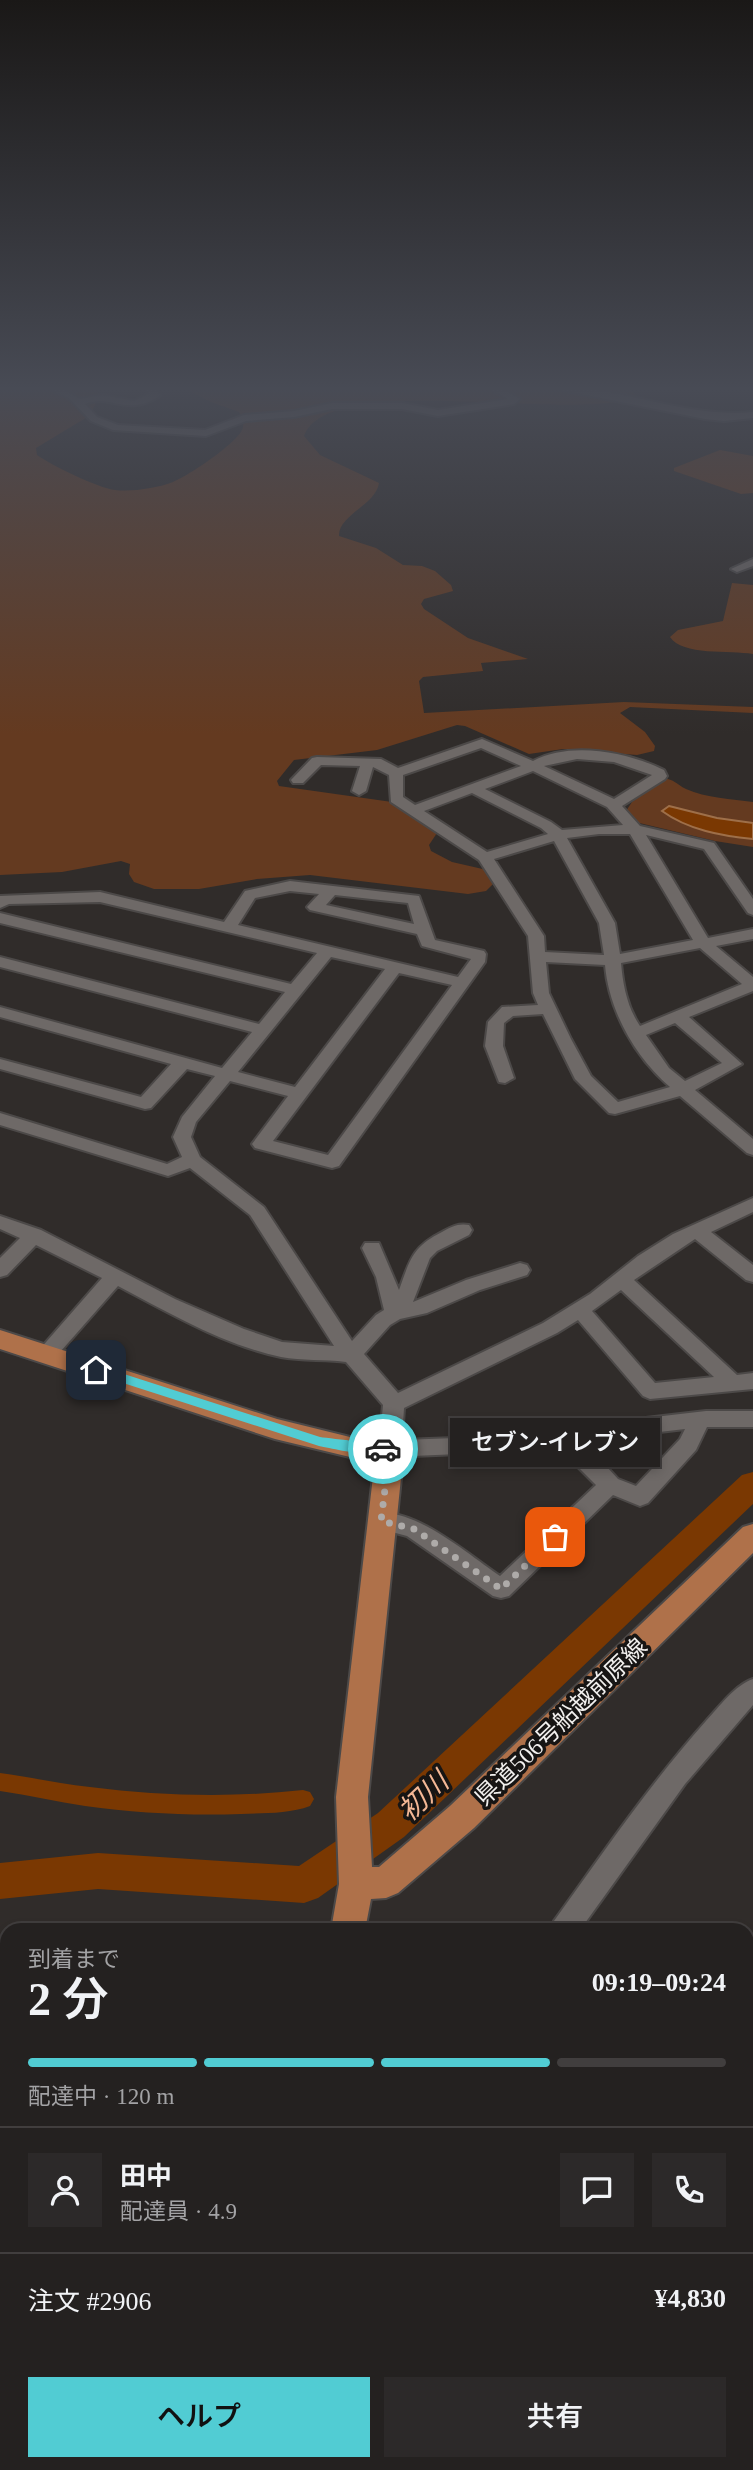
<!DOCTYPE html>
<html lang="ja">
<meta charset="utf-8">
<style>
body{margin:0;font-family:"Times New Roman","Noto Sans JP",serif;background:#2c2929;color:#f1f3f6;height:100vh;display:flex;flex-direction:column;font-size:26px;white-space:nowrap}
*{box-sizing:border-box;margin:0}
p{font-size:23px;color:#a3a3a5}
.icon{flex:none;width:38px;height:38px;fill:none;stroke:currentColor;stroke-width:2;stroke-linecap:round;stroke-linejoin:round}
.map{position:relative;flex:1;overflow:hidden}
.details{position:absolute;left:0px;top:1923px;width:754px;height:548px;display:flex;flex-direction:column;background:#242120;border-radius:21px 21px 0 0;box-shadow:0 4px 10px #0003,0 0 0 2px #413e3e}
.details>*{flex:none}
.pin{position:absolute;display:grid;place-items:center;width:60px;height:60px;color:#fff;margin:-30px;border-radius:14px;box-shadow:0 4px 10px #0006}
.courier{position:absolute;display:grid;place-items:center;width:70px;height:70px;margin:-35px;border:5px solid #51ccd3;border-radius:50%;background:#fff;color:#222;box-shadow:0 2px 9px #0007}
.bubble{position:absolute;height:49px;border-radius:0px;background:#242120;box-shadow:0 4px 10px #0003,0 0 0 2px #413e3e;font-size:23px;font-weight:600;line-height:49px;text-align:center}
.summary em{font-style:normal;font-weight:600}
.summary div{display:flex;flex-direction:column-reverse}
.summary{display:flex;align-items:center;justify-content:space-between;height:119px;padding:0 28px}
h1{font-size:46px;font-weight:600;line-height:52px}
.bar{display:grid;grid-template-columns:repeat(4,1fr);gap:10px 7px;align-content:center;height:84px;padding:0 28px}
.bar i{height:9px;border-radius:5px;background:#413e3e}
.bar .selected{background:#51ccd3}
.bar p{grid-column:span 4}
.line{display:flex;align-items:center;gap:18px;padding:0 28px;border-top:2px solid #413e3e}
.line div{flex:1}
.round{display:grid;place-items:center;flex:none;width:74px;height:74px;border-radius:0px;background:#2c2929}
.action{display:flex;gap:14px;margin-top:auto;padding:14px 28px}
.action a{flex:1;height:80px;border-radius:0px;background:#51ccd3;color:#111;font-size:28px;font-weight:600;line-height:80px;text-align:center}
.action a+a{background:#2c2929;color:#f1f3f6}
.map>svg:first-child{display:block}
</style>
<div class="map">
<svg width="753" height="2470" viewBox="0 0 753 2470">
<rect width="100%" height="100%" fill="#302c2a"/>
<g fill="#643a20">
<path d="M0,388H96L100,396L89,416L36,448L37,455C51,465 98,488 115,490C132,492 158,488 173,482C188,476 241,441 243,427C244,421 241,417 239,412L211,402L184,388H622L633,392L636,397C574,423 329,369 304,436L320,455L379,483C376,505 338,515 339,536L376,548L403,565L422,566L435,571L451,585L453,591L424,599L421,604L424,609L468,638L528,659L481,663L483,671L423,677L419,681L424,713L624,702L753,707V713L630,707L620,713L645,732L655,746L654,751L637,755L563,749L529,754L465,726L457,725L377,750L294,760L277,781L279,786L392,802L437,833L429,845L431,851L452,862L487,870L494,883L486,891L468,894L310,875L257,879L199,889H154L134,882L129,874L130,864L121,861L62,872L0,875Z"/>
<polygon points="720,450 753,456 753,493 741,494 674,471 674,468"/>
<path d="M732,583L753,585V654C730,650 682,656 670,637L678,630L723,621Z"/>
<path d="M662,778C674,779 676,784 686,789C706,798 732,799 753,802V823L717,818L669,806L730,837L753,839V847L715,841L631,821L624,814L632,802Z"/>
</g>
<g fill="#7a3802" stroke="#9e6f49" stroke-width="2">
<path d="M669,806L717,818L753,823V839C722,836 688,830 662,811Z"/>
<polygon points="0,2151 7,2154 7,2325 0,2322"/>
<polygon points="288,2464 428,2464 432,2470 300,2470"/>
</g>
<g fill="none" stroke-linecap="round" stroke-linejoin="round">
<g stroke="#9e6f49" stroke-width="7">
<polyline points="747,2083 753,2078"/>
<polyline points="0,2101 7,2103"/>
</g>
<path fill="#7a3802" fill-rule="evenodd" d="M0,1773C30,1777 60,1784 90,1787C161,1796 232,1798 303,1790L310,1792L314,1799L310,1806C289,1814 263,1813 241,1814C189,1816 137,1813 85,1806C57,1802 29,1795 0,1791Z"/>
<polygon fill="#7a3802" fill-rule="evenodd" points="753,1472 753,1504 404,1837 318,1898 304,1903 98,1889 0,1899 0,1863 98,1853 299,1866 378,1813 742,1475"/>
<g stroke="#4c4948" stroke-width="4">
<g id="minor">
<path d="M47,388H60L80,399L102,395L134,401L149,394L144,388H154L160,395L158,397C125,417 111,393 85,404L97,417L118,425L205,430L244,415L294,411L332,403H402L438,410L508,399L489,388H501L520,399L514,404L438,416L402,409H332L294,417L246,421L206,436L113,430L91,421L69,398Z"/>
<path d="M552,388C621,385 685,419 753,412V418L724,421L705,419Z"/>
<polygon points="753,559 753,566 737,572 731,569"/>
<path d="M482,739L533,761C571,741 627,752 664,770L667,776L665,779L622,806L640,826L714,843L753,899V915L748,913L704,849L646,835L708,938L753,929V939L716,946L753,977V991L689,1017L742,1064L695,1090L753,1139V1155L747,1153L680,1096L615,1114L609,1113L575,1079L543,1014L513,1016L504,1023L503,1046L514,1078L505,1083L499,1082L485,1046L488,1022L502,1007L538,1005L533,993L528,936L479,860L391,802L389,775L373,767L366,791L359,795L352,791L360,766L321,765L303,783H293L291,780L312,758L317,757L381,759L398,768ZM481,748L521,766L415,805L403,797V775ZM577,759L614,762L652,775L614,799L544,766ZM533,771L607,807L623,825L562,830L551,822L485,789ZM472,793L541,828L548,834L487,852L424,811ZM599,834H630L693,940L620,954L615,923L567,838ZM554,841L599,923L604,955L545,952L544,936L494,859ZM700,948L742,984L640,1026C627,1007 623,985 621,963ZM546,962L605,965C609,1011 635,1057 670,1087L618,1102L591,1076L571,1039L549,993ZM675,1023L722,1063L685,1081L669,1068L646,1035Z"/>
<path d="M290,881L419,896L435,940L484,951L486,954L485,962L339,1166L332,1168L255,1148L252,1144L288,1096L230,1081L196,1122L191,1137L200,1157L264,1207L352,1341L376,1315L384,1310L376,1277L362,1248L365,1243H379L399,1290C410,1260 412,1247 442,1232C451,1227 458,1223 469,1225L472,1230L469,1235L437,1251L430,1258L413,1302L466,1280L520,1263L527,1265L530,1270L527,1275L480,1290L427,1313L400,1319L390,1325L364,1354L398,1393L543,1323L590,1294L638,1256L673,1234L753,1198V1212L711,1232L753,1265V1282L746,1280L695,1239L634,1280L737,1375L753,1373V1389L650,1399L643,1396L578,1320L557,1333L404,1408L402,1440L482,1437L706,1411H753V1427H707L696,1450L648,1503L640,1506L613,1495L509,1596L501,1598L493,1596L407,1536L373,1527L370,1521L373,1515C410,1503 470,1556 500,1576L596,1485L570,1459L562,1444L482,1453L390,1457L382,1455L379,1449L383,1405L346,1362C324,1359 302,1361 281,1357C224,1345 169,1313 118,1286L54,1359L47,1361L40,1359L37,1354L40,1349L102,1278L36,1245L7,1275L0,1277V1258L20,1238L0,1229V1216L41,1230L175,1299L244,1329L282,1342L334,1346L250,1215L190,1168L168,1176L0,1125V1113L167,1164L182,1157L173,1137L182,1117L215,1076L187,1069L151,1108L145,1109L0,1069V1059L141,1097L171,1064L0,1017V1007L222,1068L252,1032L0,967V957L259,1024L285,992L0,923V913L291,984L317,953L100,902L9,904L0,908V896L100,892L224,922L245,891ZM290,891L319,894L307,907L310,910L417,934L422,946L471,959L458,977L238,925L255,898ZM335,895L408,903L414,924L326,905ZM331,957L385,969L295,1087L238,1072ZM399,973L452,985L328,1155L273,1141ZM621,1290L714,1377L655,1383L592,1311ZM685,1429L680,1439L636,1486L618,1479L583,1441Z"/>
<path d="M753,1679V1705L685,1784L580,1930H550L554,1921C603,1853 650,1784 706,1721C719,1707 735,1685 753,1679Z"/>
<polygon points="753,2094 753,2125 747,2128 747,2097"/>
<polygon points="0,2358 7,2361 7,2393 0,2390"/>
<polygon points="747,2391 753,2393 753,2427 747,2425"/>
<polygon points="0,2424 7,2427 7,2461 0,2458"/>
<polygon points="8,2464 80,2464 83,2470 6,2470"/>
<polygon points="186,2464 231,2464 234,2470 189,2470"/>
</g>
</g>
<g stroke="#4c4948" stroke-width="4">
<g id="major">
<polygon points="0,1330 277,1419 350,1437 400,1442 404,1449 368,1797 372,1867 379,1867 450,1806 743,1527 753,1524 753,1553 474,1828 398,1893 386,1898 371,1899 365,1930 331,1930 339,1884 336,1797 375,1459 350,1457 275,1439 0,1349"/>
<polygon points="252,2464 294,2464 293,2470 251,2470"/>
</g>
</g>
<use href="#minor" fill="#6e6967" fill-rule="evenodd"/>
<use href="#major" fill="#af714a" fill-rule="evenodd"/>
</g>
<linearGradient id="sky" x2="0" y2="1"><stop stop-color="#1a1817"/><stop offset="0.53" stop-color="#484b55"/><stop offset="1" stop-color="#484b55" stop-opacity="0"/></linearGradient>
<rect width="753" height="734" fill="url(#sky)"/>
<path fill="#51ccd3" d="M96,1365L320,1437C333,1439 383,1443 389,1449C378,1460 335,1449 319,1446L92,1373V1367Z"/>
<g fill="none" stroke-linecap="round" stroke-linejoin="round">
<polyline stroke="#aeaba9" stroke-width="7" stroke-dasharray="0 12.6" points="383,1449 390,1449 381,1521 414,1529 501,1589 555,1537"/>
</g>
<g text-anchor="middle" stroke-width="7" stroke-linejoin="round" paint-order="stroke">
<g font-size="24" fill="#f2f0ee" stroke="#171514">
<text transform="translate(561 1722) rotate(-44)" y="8">県道506号船越前原線</text>
</g>
<g font-size="28" font-style="italic" fill="#f3b795" stroke="#171514">
<text transform="translate(423 1796) rotate(-43)" y="10">初川</text>
</g>
</g>
</svg>
<div class="pin" style="left:555px;top:1537px;background:#ea580c"><svg class="icon" aria-label="bag" viewBox="0 0 24 24"><path d="M5 8h14l-1 12H6zM9 8a3 3 0 0 1 6 0"/></svg></div>
<div class="pin" style="left:96px;top:1370px;background:#1f2937"><svg class="icon" aria-label="home" viewBox="0 0 24 24"><path d="M3 11l9-7 9 7M6 9v11h12V9"/></svg></div>
<div class="courier" style="left:383px;top:1449px"><svg class="icon" aria-label="car" viewBox="0 0 24 24"><path d="M5 17H2v-5l4-1 3-4h7l3 4 3 1v5h-3M9 17h6M6 11h13"/><circle cx="7" cy="17" r="2"/><circle cx="17" cy="17" r="2"/></svg></div>
<div class="bubble" style="left:450px;top:1418px;width:210px">セブン-イレブン</div>
<section class="details">
<div class="summary"><div><h1>2 分</h1><p>到着まで</p></div><em>09:19–09:24</em></div>
<div class="bar"><i class="selected"></i><i class="selected"></i><i class="selected"></i><i></i><p>配達中 · 120 m</p></div>
<div class="line" style="height:126px"><a class="round"><svg class="icon" aria-label="person" viewBox="0 0 24 24"><circle cx="12" cy="8" r="4"/><path d="M4 21q1-7 8-7t8 7"/></svg></a><div><b>田中</b><p>配達員 · 4.9</p></div><a class="round"><svg class="icon" aria-label="chat" viewBox="0 0 24 24"><path d="M4 5h16v11H9l-5 4z"/></svg></a><a class="round"><svg class="icon" aria-label="phone" viewBox="0 0 24 24"><path d="M5 4h4l2 5-3 2q2 4 5 5l2-3 5 2v4C11 20 4 13 5 4z"/></svg></a></div>
<div class="line" style="height:91px"><div>注文 #2906</div><b>¥4,830</b></div>
<div class="action"><a>ヘルプ</a><a>共有</a></div>
</section>
</div>
